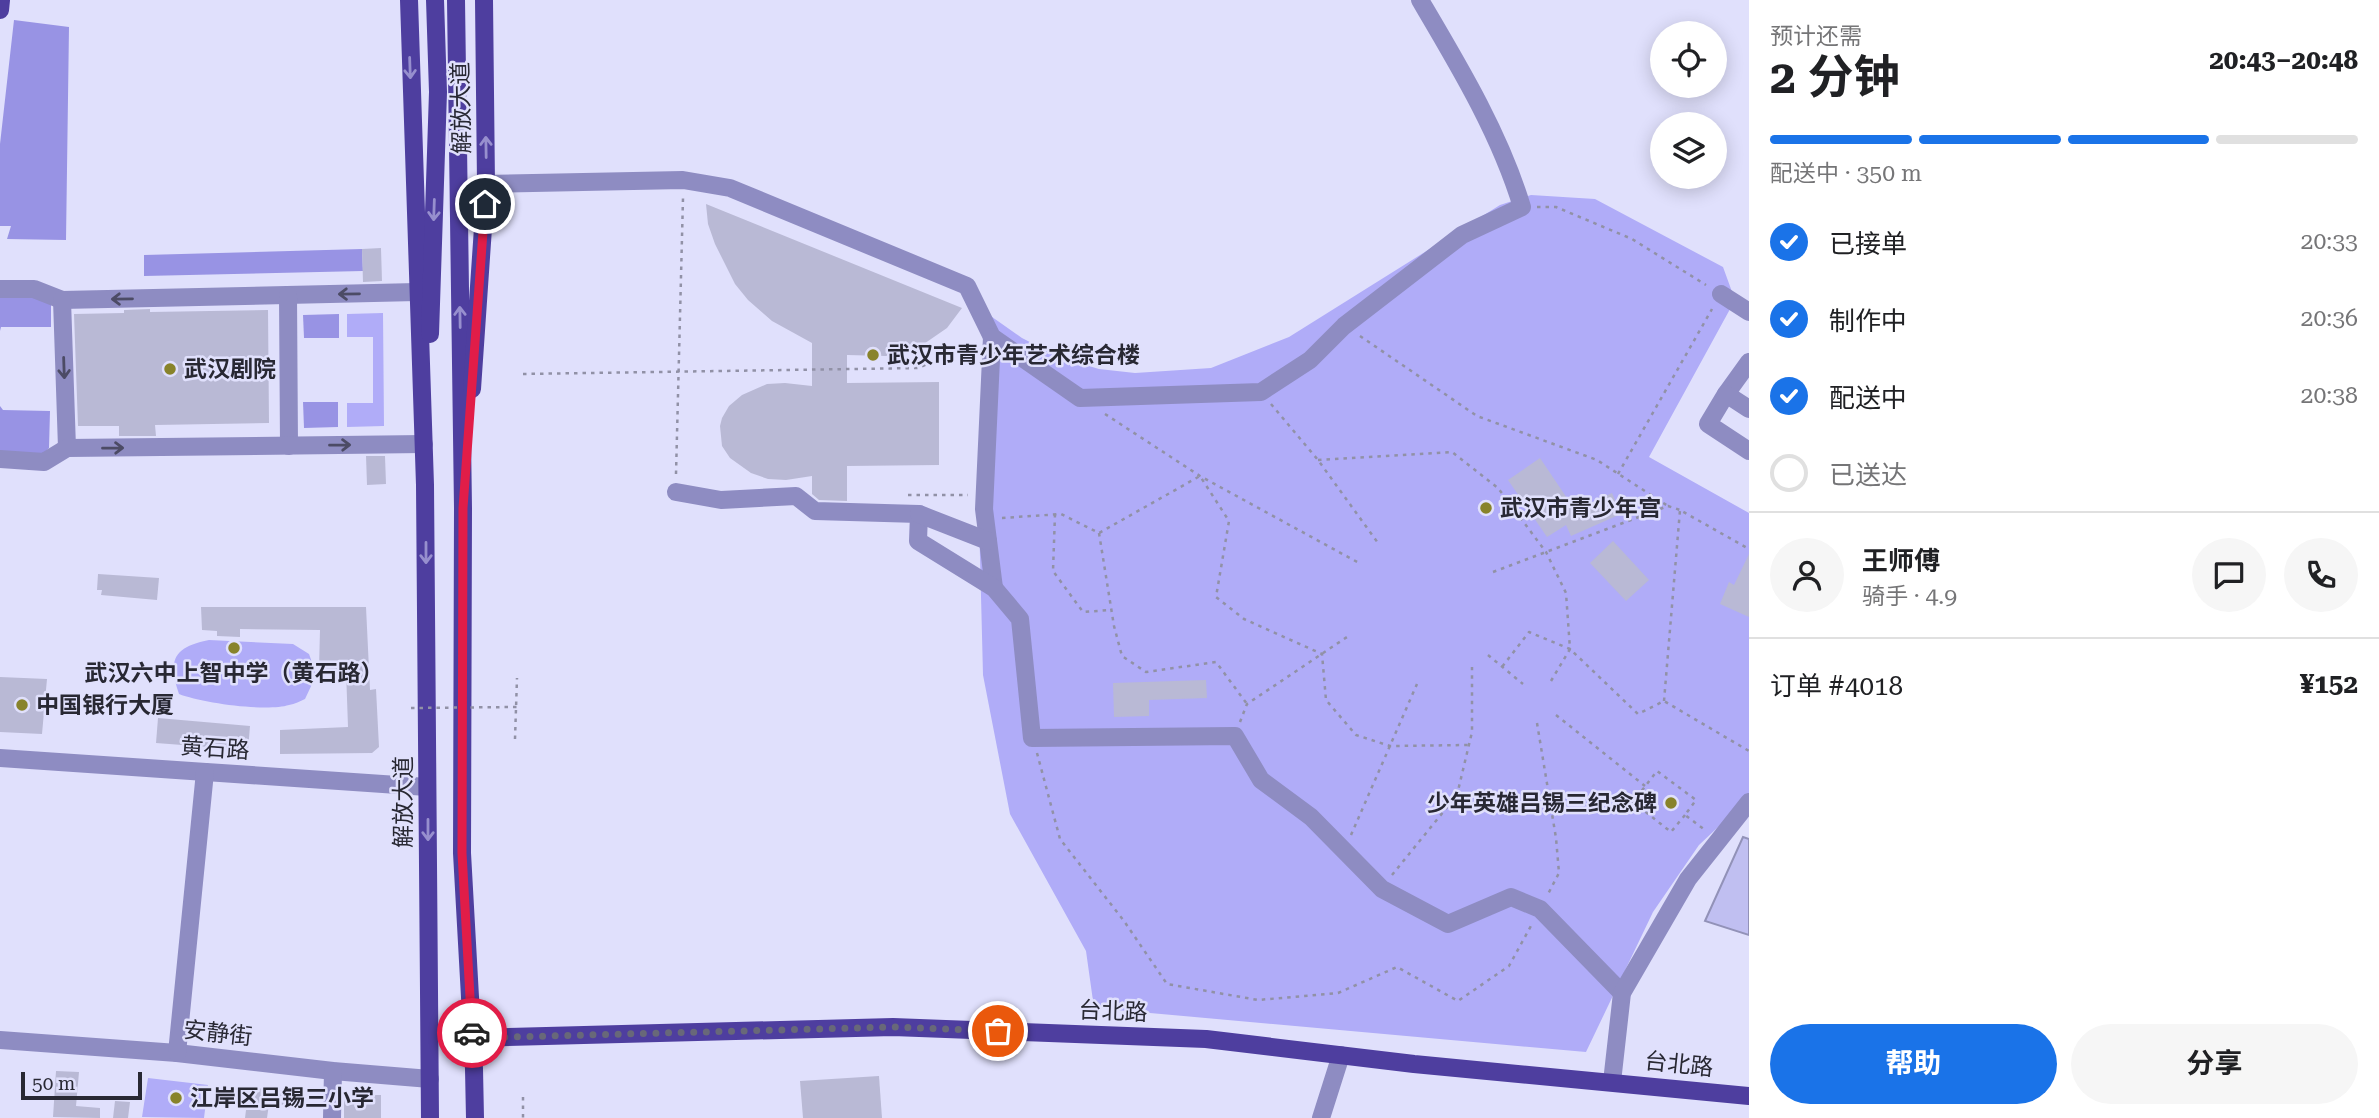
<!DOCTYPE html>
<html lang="zh">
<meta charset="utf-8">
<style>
body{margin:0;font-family:"Roboto Serif","Noto Sans SC",serif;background:#f6f6f6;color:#202124;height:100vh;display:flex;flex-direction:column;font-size:26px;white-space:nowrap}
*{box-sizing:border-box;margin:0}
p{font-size:23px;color:#757577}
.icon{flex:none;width:38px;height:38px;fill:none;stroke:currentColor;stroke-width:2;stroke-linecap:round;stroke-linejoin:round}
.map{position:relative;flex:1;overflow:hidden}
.sheet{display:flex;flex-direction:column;background:#fff;width:630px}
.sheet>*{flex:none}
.fabs{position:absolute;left:1650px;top:21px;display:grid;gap:14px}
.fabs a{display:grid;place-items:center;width:77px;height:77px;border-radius:50%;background:#fff;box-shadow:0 4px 18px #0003;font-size:35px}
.scale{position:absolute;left:21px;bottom:18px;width:121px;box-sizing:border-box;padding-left:7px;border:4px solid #282833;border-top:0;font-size:19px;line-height:24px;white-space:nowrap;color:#282833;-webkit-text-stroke:5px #e0e0fc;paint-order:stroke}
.pin{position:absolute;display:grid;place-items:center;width:60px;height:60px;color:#fff;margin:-30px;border:4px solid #fff;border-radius:50%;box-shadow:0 2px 7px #0007}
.courier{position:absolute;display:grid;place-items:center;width:70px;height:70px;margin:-35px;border:5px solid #e11d48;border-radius:50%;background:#fff;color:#222;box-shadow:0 2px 9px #0007}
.summary em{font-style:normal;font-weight:700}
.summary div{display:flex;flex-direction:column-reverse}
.summary{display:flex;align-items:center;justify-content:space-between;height:119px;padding:0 21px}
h1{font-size:46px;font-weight:700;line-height:52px}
.bar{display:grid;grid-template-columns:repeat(4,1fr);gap:10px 7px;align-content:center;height:84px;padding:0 21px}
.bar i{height:9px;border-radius:5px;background:#e0e0e0}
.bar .current{background:#1a73e8}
.bar p{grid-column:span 4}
.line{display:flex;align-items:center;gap:18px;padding:0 21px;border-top:2px solid #e0e0e0}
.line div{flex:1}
.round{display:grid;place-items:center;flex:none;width:74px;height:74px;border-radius:37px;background:#f6f6f6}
ol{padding:0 21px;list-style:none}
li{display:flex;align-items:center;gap:21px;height:77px}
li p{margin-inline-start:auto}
li .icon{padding:7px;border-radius:50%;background:#1a73e8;color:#fff;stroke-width:4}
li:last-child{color:#757577}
li i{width:38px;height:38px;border:4px solid #e0e0e0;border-radius:50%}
.button{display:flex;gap:14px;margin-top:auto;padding:14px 21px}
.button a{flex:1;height:80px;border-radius:42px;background:#1a73e8;color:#fff;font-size:28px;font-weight:700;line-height:80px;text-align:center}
.button a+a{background:#f6f6f6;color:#202124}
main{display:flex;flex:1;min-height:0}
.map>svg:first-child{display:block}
</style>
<main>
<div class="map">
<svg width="1749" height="1118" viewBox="0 0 1749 1118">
<rect width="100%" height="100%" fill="#e0e0fc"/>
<g fill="#b0acf8">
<polygon points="1531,195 1595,199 1723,267 1735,300 1649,457 1749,513 1749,798 1699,845 1653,912 1586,1052 1094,1008 1086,951 1010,814 983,675 979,517 985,312 1022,338 1059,357 1099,369 1135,373 1211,368 1289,337 1500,205"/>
<polygon points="383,313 384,426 347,427 347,403 373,403 373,337 347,337 347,314"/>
<path d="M209,640L293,644L309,654L315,671L313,682L305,699C300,701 295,704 289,705C266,712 202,703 179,694C168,662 172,647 209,640Z"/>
<polygon points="148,1078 208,1085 204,1118 142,1117"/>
</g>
<g fill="#9893e4">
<polygon points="14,20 69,27 66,240 7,239 11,226 0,226 0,144"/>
<polygon points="362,249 363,271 144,276 144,255"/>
<polygon points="0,297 44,297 51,301 51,327 1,327 0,331"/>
<polygon points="339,314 339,338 304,338 303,315"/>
<polygon points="0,378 0,406 3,410 50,411 49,448 40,457 0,454"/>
<polygon points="303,402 338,402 338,427 304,428"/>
</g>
<polygon fill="#c0bff1" stroke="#9292b8" stroke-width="2" points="1743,837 1749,839 1749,935 1705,921"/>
<g fill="#b9b9d5">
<polygon points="706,204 962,308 947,328 918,348 886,356 847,355 847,383 939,382 939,465 847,466 847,501 819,500 812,494 812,476 786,480 768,479 751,473 730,458 722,446 720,426 722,418 729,406 742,395 767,384 785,383 812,386 812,343 772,321 748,300 735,284 715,244 708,224"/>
<polygon points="381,248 382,281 363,282 362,249"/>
<polygon points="150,309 150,312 268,310 269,423 155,425 156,436 119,436 119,426 78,426 74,314 124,313 124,310"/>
<polygon points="366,456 385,456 386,484 367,485"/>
<polygon points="1540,458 1575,510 1612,493 1621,514 1571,536 1566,525 1547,537 1508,480"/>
<polygon points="1613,541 1649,580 1626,601 1590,563"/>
<polygon points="1749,554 1749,617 1720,604 1729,582 1734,585"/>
<polygon points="98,574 159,578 157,600 101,595 102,590 97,590"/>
<polygon points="201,607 366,607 370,690 376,689 379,747 372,753 280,754 280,730 348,727 346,670 319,669 320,630 240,629 240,637 217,636 217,631 202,630"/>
<polygon points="0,677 47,679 42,734 0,732"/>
<polygon points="1206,680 1207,698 1149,700 1149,716 1114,717 1113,683"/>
<polygon points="158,718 250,726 248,750 156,743"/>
<polygon points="56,1071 79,1072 76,1106 100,1108 100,1118 53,1117"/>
<polygon points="879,1076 882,1118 803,1118 800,1081"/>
<polygon points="234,1086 287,1091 285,1105 269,1104 267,1118 245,1118 247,1102 233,1101"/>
<rect x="344" y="1095" width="37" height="23"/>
<polygon points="115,1101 130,1102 128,1118 113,1118"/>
</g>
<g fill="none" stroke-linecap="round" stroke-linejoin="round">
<g stroke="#9191a6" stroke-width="2.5" stroke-dasharray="3.5 5" stroke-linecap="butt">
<polyline points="1537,207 1556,207 1632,239 1706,285"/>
<polyline points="1360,336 1477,416 1597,460 1668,506"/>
<polyline points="523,374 918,368 977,343"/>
<polyline points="1271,404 1318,460 1378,543"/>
<polyline points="1105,414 1200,476 1359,563"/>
<polyline points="1318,460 1452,452 1498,488 1546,552 1566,593 1570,649 1529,632 1502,667"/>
<polyline points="676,474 683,198"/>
<polyline points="1618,474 1712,309"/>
<polyline points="908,495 968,495"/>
<polyline points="1055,514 1053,571 1083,612 1111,610"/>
<polyline points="1002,518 1061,514 1099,533 1200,476 1229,521 1216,597 1244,619 1322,654 1326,700 1356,735 1390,746 1468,745"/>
<polyline points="1099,533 1114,626 1122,656 1146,672 1216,662 1247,704"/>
<polyline points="1493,572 1668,506 1680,510"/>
<polyline points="1488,655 1523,684"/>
<polyline points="1551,681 1570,649 1638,714 1664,701 1749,751"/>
<polyline points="1664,701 1680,510 1749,549"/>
<polyline points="1556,715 1645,786"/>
<polyline points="1240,722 1247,704 1350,635"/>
<polyline points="1537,723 1556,838 1559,873 1548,894"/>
<polyline points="515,739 517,678"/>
<polyline points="1037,753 1060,839 1124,921 1167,984 1258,1000 1338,993 1397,967 1458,1001 1509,966 1532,924"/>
<polyline points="1685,815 1671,832 1633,802 1657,771 1696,800 1685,815 1705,830"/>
<polyline points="1351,835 1417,684"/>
<polyline points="1392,875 1457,795 1472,732 1472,667"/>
<polyline points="523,1097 523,1118"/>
</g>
<g stroke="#8e8cc2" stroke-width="18">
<path d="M486,184L683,180L730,188L967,286L992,337L1080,398L1261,392L1310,360L1344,326L1462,235L1522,207C1500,134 1459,66 1420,0"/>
<polyline points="0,289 34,289 62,300 417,292"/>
<polyline points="1721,294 1749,312"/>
<polyline points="288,295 289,446"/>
<polyline points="62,300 67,448"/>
<polyline points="992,337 984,509 994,588"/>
<polyline points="1726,394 1749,362"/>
<polyline points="1749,409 1726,394 1708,424 1749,451"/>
<polyline points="0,459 44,462 67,448 424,444"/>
<polyline points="676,492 721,500 796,496 815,511 919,514 918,541 994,588 1020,619 1032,738 1235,736 1261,780 1311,817 1382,889 1448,924 1511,897 1540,909 1622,993"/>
<polyline points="919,514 988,541"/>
<polyline points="0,758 427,787"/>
<polyline points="0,1040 177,1053 333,1071 430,1079"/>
<polyline points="177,1053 205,772"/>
<polyline points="1612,1082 1622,993 1688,879 1749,802"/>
<polyline points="332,1118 333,1071"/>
<polyline points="1321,1118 1341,1055"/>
</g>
<g stroke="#4e3e9f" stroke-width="18">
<polyline points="409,0 425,485 430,1118"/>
<polyline points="456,0 463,508 462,853 474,1069 475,1118"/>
<polyline points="0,10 1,0"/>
<polyline points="430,334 438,92 435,0"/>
<polyline points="472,389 486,184 484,0"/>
<polyline points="472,1038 893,1027 1206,1039 1414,1064 1749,1096"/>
</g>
<polyline stroke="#9191a6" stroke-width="2.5" stroke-dasharray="3.5 5" stroke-linecap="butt" points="411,708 517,707"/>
</g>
<defs><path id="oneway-shaft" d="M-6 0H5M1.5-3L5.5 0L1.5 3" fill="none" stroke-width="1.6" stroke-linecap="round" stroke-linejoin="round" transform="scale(1.75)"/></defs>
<g stroke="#978fce">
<use href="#oneway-shaft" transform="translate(410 68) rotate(88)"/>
<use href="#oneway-shaft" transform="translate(486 147) rotate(-91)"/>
<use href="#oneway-shaft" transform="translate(434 210) rotate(92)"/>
<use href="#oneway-shaft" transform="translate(460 317) rotate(-91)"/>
<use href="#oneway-shaft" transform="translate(426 553) rotate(90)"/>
<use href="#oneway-shaft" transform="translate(428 830) rotate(90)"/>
</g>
<g stroke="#4c4b65">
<use href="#oneway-shaft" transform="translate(349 294) rotate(179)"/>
<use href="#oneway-shaft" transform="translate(122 299) rotate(179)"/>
<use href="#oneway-shaft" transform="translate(64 368) rotate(88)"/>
<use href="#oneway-shaft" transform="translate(340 445) rotate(-1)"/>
<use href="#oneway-shaft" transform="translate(113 448) rotate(-1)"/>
</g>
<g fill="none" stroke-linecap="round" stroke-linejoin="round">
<polyline stroke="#686879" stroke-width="7" stroke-dasharray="0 12.6" points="472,1033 472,1038 893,1027 998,1031"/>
<polyline stroke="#e11d48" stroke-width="9" points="472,1033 462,853 463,508 485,204"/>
</g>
<g fill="#88832b" stroke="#e0e0fc" stroke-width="2.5">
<circle cx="873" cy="355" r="7"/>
<circle cx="170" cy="369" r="7"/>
<circle cx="1486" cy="508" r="7"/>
<circle cx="234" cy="648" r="7"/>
<circle cx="22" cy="705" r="7"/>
<circle cx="1671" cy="803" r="7"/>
<circle cx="176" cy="1098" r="7"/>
</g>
<g text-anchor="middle" stroke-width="5" stroke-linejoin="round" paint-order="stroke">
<g font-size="23" fill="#282833" stroke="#e0e0fc">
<text transform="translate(461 108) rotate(-91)" y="8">解放大道</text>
<text transform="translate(215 748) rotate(4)" y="8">黄石路</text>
<text transform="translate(403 802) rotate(-90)" y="8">解放大道</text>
<text transform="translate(1113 1011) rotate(2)" y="8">台北路</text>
<text transform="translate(218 1033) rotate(6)" y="8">安静街</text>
<text transform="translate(1679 1064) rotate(6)" y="8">台北路</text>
</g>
<g font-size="23" font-weight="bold" fill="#282833" stroke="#e0e0fc" text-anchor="start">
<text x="887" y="363">武汉市青少年艺术综合楼</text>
<text x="184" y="377">武汉剧院</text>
<text x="1500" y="516">武汉市青少年宫</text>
<text x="234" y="681" text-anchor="middle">武汉六中上智中学（黄石路）</text>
<text x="36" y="713">中国银行大厦</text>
<text x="1657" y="811" text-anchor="end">少年英雄吕锡三纪念碑</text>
<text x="190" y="1106">江岸区吕锡三小学</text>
</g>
</g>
</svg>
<div class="fabs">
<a><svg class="icon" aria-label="locate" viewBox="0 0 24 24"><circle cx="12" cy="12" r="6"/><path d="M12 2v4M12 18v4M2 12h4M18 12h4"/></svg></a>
<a><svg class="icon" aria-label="layers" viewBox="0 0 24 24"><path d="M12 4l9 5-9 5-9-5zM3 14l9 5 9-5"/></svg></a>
</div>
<div class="scale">50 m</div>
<div class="pin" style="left:998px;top:1031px;background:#ea580c"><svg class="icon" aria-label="bag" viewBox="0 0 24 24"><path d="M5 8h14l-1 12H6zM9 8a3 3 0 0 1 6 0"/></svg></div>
<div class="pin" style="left:485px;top:204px;background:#1f2937"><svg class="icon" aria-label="home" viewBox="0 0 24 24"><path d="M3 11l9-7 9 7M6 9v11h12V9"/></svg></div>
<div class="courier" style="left:472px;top:1033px"><svg class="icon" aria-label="car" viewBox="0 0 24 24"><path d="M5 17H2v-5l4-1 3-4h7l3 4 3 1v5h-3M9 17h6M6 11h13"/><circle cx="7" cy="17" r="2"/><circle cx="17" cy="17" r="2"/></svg></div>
</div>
<section class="sheet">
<div class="summary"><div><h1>2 分钟</h1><p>预计还需</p></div><em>20:43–20:48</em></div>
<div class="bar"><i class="current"></i><i class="current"></i><i class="current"></i><i></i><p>配送中 · 350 m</p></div>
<ol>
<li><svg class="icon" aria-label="check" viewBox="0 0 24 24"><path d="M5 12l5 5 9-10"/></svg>已接单<p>20:33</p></li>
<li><svg class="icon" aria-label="check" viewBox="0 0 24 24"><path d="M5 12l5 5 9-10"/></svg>制作中<p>20:36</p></li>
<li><svg class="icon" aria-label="check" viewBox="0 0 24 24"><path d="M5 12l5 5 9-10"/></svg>配送中<p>20:38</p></li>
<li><i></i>已送达</li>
</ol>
<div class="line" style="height:126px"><a class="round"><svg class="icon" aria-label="person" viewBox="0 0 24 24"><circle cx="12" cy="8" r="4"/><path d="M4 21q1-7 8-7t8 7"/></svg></a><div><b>王师傅</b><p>骑手 · 4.9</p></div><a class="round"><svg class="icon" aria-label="chat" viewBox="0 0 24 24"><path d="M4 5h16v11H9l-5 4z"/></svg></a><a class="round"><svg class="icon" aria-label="phone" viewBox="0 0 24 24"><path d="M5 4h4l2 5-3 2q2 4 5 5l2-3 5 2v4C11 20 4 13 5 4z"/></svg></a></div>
<div class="line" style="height:91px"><div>订单 #4018</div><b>¥152</b></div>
<div class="button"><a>帮助</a><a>分享</a></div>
</section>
</main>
